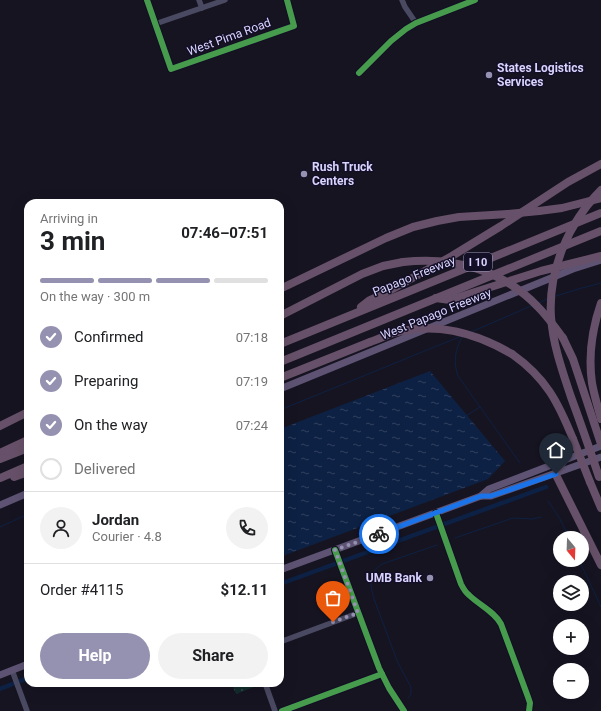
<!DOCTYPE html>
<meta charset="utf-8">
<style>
body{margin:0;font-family:Roboto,sans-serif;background:#f2f2f2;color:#202124;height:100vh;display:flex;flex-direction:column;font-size:15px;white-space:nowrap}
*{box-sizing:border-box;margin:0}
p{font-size:13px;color:#757577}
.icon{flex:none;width:22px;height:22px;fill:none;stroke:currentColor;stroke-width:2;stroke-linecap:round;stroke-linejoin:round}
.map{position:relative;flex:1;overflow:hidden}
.details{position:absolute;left:24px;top:199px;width:260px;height:488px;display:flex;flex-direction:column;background:#fff;border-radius:12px;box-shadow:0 4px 16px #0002}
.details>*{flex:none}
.needle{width:26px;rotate:161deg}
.fabs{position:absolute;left:553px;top:531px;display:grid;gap:8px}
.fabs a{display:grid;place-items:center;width:36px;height:36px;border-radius:50%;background:#fff;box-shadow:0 4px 16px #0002;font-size:20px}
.pin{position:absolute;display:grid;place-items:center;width:34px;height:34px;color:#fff;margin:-41px -17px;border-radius:50% 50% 50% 0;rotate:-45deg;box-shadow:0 0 4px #0007}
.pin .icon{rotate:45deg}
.courier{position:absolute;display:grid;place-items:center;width:40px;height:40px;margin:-20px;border:3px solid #1a73e8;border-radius:50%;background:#fff;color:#222;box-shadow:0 1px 5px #0007}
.head em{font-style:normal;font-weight:700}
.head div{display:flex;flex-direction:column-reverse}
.head{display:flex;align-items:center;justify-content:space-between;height:68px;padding:0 16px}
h1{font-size:26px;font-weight:700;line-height:30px}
.bar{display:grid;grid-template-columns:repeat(4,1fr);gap:6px 4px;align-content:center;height:48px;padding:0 16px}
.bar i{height:5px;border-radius:3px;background:#e0e0e0}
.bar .on{background:#9591b1}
.bar p{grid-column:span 4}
.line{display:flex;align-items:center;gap:10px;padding:0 16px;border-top:1px solid #e0e0e0}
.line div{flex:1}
.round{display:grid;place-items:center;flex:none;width:42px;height:42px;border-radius:21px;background:#f2f2f2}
ol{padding:0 16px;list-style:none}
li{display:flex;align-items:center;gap:12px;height:44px}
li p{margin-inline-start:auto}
li .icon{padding:4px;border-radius:50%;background:#9591b1;color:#fff;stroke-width:4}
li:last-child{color:#757577}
li i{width:22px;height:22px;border:2px solid #e0e0e0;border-radius:50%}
.cta{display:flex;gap:8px;margin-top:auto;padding:8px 16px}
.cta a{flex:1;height:46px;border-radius:24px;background:#9591b1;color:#fff;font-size:16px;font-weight:700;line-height:46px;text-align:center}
.cta a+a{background:#f2f2f2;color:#202124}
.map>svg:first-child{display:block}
</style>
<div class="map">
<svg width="601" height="711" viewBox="0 0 601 711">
<defs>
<pattern id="park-dots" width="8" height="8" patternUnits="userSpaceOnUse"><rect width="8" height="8" fill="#132c2d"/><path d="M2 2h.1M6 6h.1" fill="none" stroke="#354a4c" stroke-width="1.8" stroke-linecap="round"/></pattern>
<pattern id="water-ripples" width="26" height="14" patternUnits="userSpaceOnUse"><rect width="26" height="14" fill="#0d2144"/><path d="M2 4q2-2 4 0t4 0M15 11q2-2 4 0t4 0" fill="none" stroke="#304060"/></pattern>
</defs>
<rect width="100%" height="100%" fill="#161421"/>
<polygon fill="url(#park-dots)" points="234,683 262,683 262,684 236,694 232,685"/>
<polygon fill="url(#water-ripples)" points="430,371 505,461 488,479 280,557 280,429"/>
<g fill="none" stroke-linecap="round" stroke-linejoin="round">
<g stroke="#0d2144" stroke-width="1">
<polyline points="556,296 582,288 601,283"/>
<polyline points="539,303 547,299"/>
<polyline points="471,332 531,306"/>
<path d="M462,337C455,350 453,362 458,376L520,463"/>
<polyline points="280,410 459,337"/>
<polyline points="466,416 480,407"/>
<polyline points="548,501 560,519 569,538"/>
<polyline points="0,527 28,514"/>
<polyline points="455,538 513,518 533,519 541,517"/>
<polyline points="579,560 601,607"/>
<path d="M408,698L411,694V687L398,663L374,599C370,584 368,573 382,564L437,545"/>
</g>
<g stroke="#0d2144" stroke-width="4.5">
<polyline points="280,584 546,487"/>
<polyline points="0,689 28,678"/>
</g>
<g stroke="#4a4962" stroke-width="5.5">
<polyline points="147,0 171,69 294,26 287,0"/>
<polyline points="199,0 202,8"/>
<polyline points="402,0 405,7 416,23"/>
<polyline points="155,24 225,0"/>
<polyline points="359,73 391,41 406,29 416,23 475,0"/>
<path d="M436,513L461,584C463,588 465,592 469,595C479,605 494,611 501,624L528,697L530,703L529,711"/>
<polyline points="335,550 379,668 389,688 404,711"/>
<polyline points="280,642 358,613"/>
<polyline points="12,670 27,711"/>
<polyline points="265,683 275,711"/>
<polyline points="282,711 382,674"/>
</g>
<g stroke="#5e5373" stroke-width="7">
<polyline points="280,389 573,269 601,260"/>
<polyline points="481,496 491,496 601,457"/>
<polyline points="0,505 28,493"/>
<polyline points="280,570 481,496 489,489 601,446"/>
<polyline points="0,675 28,664"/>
</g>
<g stroke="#67516a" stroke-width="8">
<polyline points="539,211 562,208 601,198"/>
<polyline points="280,289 386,238 413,227 437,221 459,217 508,214"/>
<polyline points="436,298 450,300 541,271 601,256"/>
<path d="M601,303C592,329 588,355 592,383C594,395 598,407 601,419"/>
<polyline points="361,307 370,300 389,291 452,256 501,226 568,182 601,164"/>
<polyline points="280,316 362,274 383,266 403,262"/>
<polyline points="563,338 573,359 601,444"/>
<polyline points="280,344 601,213"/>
<path d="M512,354C546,378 558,402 573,439"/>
<polyline points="280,362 601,231"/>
<polyline points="280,378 370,342"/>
<polyline points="0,426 28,412"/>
<polyline points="0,453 28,440"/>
<polyline points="0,459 28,448"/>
<polyline points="565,459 557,470 556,475 601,565"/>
<polyline points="14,477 28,472"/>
<polyline points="0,478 28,466"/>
<polyline points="590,482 601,508"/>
</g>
<g stroke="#67516a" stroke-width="8">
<polyline points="508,214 539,211"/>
<path d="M403,262C453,256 503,270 538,307C547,316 555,327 563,338"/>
<path d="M370,342C376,340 383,337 390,334C434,321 474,332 512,354"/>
<polyline points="573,439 590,482"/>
<path d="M599,477C590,450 581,424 571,397C562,370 553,345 551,317C548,271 568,223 601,190"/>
</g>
<g stroke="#130f26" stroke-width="8">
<g id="cycleway">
<polyline points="147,0 171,69 294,26 287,0"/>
<polyline points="359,73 391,41 406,29 416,23 475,0"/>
<path d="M436,513L461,584C463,588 465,592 469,595C479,605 494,611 501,624L528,697L530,703L529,711"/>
<polyline points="335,550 379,668 389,688 404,711"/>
<polyline points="282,711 382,674"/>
</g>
</g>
<use href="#cycleway" stroke="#469c4c" stroke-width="6"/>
</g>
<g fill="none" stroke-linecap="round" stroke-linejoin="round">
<polyline stroke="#9591b1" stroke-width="4" stroke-dasharray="0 7.2" points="333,622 358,613 335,550 379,534"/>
<polyline stroke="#1a73e8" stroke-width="5" points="379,534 481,496 491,496 556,474"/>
</g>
<g fill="#9591b1" stroke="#130f26" stroke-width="1.5">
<circle cx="489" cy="75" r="4"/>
<circle cx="304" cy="174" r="4"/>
<circle cx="430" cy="578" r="4"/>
</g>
<g text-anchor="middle" stroke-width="3" stroke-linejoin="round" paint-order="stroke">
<rect fill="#130f26" stroke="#9e99be" stroke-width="1" x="464" y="253" width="28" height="18" rx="3"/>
<g font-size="11" font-weight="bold" fill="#d9d4ff">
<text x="478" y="266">I 10</text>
</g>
<g font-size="12" fill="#d9d4ff" stroke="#130f26">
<text transform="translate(229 37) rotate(-20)" y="4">West Pima Road</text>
<text transform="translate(414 276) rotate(-22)" y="4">Papago Freeway</text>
<text transform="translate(436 314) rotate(-22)" y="4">West Papago Freeway</text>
</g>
<g font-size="12" font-weight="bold" fill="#d9d4ff" stroke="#130f26" text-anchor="start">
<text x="497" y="72">States Logistics<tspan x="497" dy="14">Services</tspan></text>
<text x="312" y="171">Rush Truck<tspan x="312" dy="14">Centers</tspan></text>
<text x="422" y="582" text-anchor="end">UMB Bank</text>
</g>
</g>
</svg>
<div class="fabs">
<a><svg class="needle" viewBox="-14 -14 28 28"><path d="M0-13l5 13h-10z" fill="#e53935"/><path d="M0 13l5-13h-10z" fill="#757577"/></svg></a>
<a><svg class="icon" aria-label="layers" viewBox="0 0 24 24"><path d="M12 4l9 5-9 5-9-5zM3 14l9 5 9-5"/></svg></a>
<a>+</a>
<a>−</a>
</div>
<div class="pin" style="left:333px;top:622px;background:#ea580c"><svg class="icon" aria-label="bag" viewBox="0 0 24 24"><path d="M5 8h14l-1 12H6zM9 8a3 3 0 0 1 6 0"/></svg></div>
<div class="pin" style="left:556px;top:474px;background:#1f2937"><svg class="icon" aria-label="home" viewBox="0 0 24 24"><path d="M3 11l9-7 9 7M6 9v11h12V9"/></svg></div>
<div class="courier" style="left:379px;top:534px"><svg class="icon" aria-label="bike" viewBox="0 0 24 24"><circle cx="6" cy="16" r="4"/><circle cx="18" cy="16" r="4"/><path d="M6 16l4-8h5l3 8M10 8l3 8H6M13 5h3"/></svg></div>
<section class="details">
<div class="head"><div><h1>3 min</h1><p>Arriving in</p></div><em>07:46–07:51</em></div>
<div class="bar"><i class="on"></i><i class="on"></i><i class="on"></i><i></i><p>On the way · 300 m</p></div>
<ol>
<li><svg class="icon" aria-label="check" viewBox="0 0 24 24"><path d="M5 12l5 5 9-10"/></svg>Confirmed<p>07:18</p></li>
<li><svg class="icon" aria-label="check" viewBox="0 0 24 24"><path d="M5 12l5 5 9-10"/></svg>Preparing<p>07:19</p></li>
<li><svg class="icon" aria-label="check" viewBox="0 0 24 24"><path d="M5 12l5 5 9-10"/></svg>On the way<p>07:24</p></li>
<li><i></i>Delivered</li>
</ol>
<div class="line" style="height:72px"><a class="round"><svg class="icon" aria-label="person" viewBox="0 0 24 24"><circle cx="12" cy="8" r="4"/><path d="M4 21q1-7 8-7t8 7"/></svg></a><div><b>Jordan</b><p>Courier · 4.8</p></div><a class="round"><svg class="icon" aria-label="phone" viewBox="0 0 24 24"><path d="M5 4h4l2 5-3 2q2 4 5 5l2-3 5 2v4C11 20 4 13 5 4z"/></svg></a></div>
<div class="line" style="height:52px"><div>Order #4115</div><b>$12.11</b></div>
<div class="cta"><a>Help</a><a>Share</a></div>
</section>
</div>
